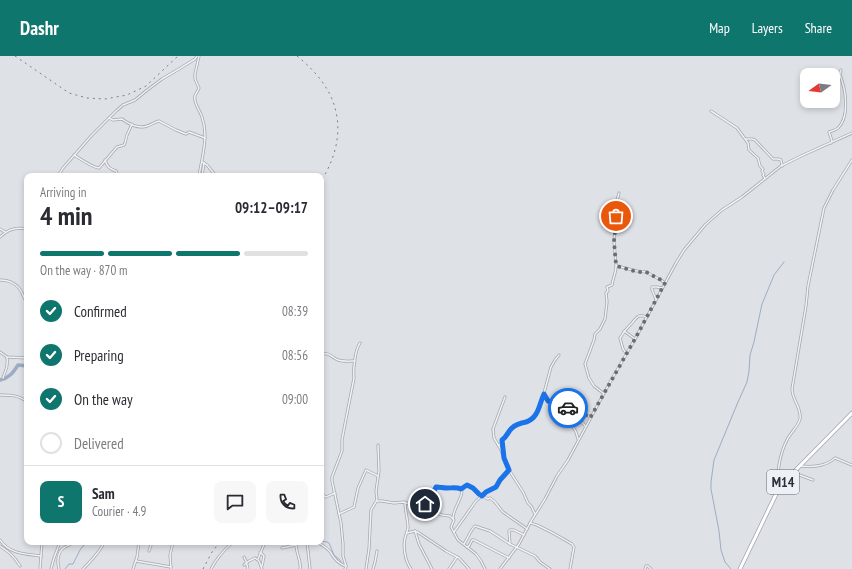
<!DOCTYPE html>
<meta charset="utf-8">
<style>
body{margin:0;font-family:"PT Sans Narrow",sans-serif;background:#f7f7f7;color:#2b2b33;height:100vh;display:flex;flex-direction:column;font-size:15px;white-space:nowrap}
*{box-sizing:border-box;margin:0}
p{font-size:13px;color:#7c7c81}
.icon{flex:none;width:22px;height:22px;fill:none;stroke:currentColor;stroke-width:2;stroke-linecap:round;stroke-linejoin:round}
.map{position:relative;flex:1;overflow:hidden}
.panel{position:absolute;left:24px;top:117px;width:300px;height:372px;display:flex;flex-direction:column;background:#fff;border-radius:8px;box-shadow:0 2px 6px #0003}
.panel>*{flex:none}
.needle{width:26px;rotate:255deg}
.tools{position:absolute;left:800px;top:12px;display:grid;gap:8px}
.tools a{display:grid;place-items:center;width:40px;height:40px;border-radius:8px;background:#fff;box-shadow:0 2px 6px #0003;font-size:20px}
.pin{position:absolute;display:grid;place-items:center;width:34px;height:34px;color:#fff;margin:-17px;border:2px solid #fff;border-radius:50%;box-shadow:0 1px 4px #0007}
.courier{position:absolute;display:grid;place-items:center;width:40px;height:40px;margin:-20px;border:3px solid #1a73e8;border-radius:50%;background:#fff;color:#222;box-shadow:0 1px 5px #0007}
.overview em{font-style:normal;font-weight:800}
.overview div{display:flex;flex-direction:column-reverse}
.overview{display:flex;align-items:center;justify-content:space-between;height:68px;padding:0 16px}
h1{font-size:26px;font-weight:800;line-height:30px}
.bar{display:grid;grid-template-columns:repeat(4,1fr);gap:6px 4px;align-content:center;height:48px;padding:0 16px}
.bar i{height:5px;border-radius:3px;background:#e1e1e2}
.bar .active{background:#0f766e}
.bar p{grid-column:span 4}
.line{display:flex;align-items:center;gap:10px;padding:0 16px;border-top:1px solid #e1e1e2}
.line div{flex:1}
.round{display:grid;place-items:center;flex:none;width:42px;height:42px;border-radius:8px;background:#f7f7f7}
ol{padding:0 16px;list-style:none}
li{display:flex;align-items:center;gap:12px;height:44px}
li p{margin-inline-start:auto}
li .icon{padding:4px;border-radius:50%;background:#0f766e;color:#fff;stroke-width:4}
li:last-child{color:#7c7c81}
li i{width:22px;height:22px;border:2px solid #e1e1e2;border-radius:50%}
header{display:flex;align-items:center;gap:24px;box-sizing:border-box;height:56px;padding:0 20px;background:#0f766e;color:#fff}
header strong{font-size:19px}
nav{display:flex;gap:22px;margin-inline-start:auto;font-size:14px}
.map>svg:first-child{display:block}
</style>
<header>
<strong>Dashr</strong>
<nav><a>Map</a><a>Layers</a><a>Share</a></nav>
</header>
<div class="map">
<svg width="852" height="513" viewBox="0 0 852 513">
<rect width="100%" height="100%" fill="#dee1e6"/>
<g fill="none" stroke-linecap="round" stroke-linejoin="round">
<g stroke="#9cadc3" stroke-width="1">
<polyline points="321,485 327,486 329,487 334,499 340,504 342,508"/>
<polyline points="65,513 69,508 73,508 80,494 83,490 88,486"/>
<polyline points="731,513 725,506 721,494 719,475 711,433 711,426 714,404 738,346 747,326 749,315 750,299 754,286 759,262 762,248 774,219 784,206"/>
</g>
<path stroke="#9cadc3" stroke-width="3.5" d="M0,324C9,322 13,317 18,309L27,310"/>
<g stroke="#a4a8af" stroke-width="3">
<g id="street">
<path d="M199,0L195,18V23L199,32C198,35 196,37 195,40C193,47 200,54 202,61C204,67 205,73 205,79C205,93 201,107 199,120"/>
<polyline points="711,55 737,72 748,87 749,94 758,102 760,110 763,113 762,115 764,118 763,119 765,123"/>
<path d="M109,62L113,64L122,63C128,68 139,73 147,70C151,69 154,66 159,65L176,74L186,78L189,76L205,82"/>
<polyline points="746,83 752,83 755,84 773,103 778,103 781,104 782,110"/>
<path d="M831,87L832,85L829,76C832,75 836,74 838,72C849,62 846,37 842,25C841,20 838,19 841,14"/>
<path d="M74,99C81,103 91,111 99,112L117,91L124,89L125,87L127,79L132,68"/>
<path d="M105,104C107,111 110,113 116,115L117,117L116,120"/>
<polyline points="202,106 207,109 216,120"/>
<polyline points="58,120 63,112 92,79 116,55 123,49 135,44 146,35 162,23 179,13 195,3 197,0"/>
<polyline points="202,120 204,107"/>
<polyline points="619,137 616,148 616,166 614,185 616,209 617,210 637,215 646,216 661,224 665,227"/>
<polyline points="0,173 5,176"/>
<path d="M0,181C7,174 17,171 27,173"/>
<path d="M0,224C9,224 18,228 22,237C24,241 24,243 27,246"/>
<polyline points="656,243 652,234 652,231 657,231 662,232"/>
<polyline points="624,275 635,283"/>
<polyline points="0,296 7,301 27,302"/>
<path d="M626,297L623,293L620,282C623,277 626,273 630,269C636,264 636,257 646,261"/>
<path d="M321,299C329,295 332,302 338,304C344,306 350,305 355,305"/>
<polyline points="559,299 555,304 551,311 544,337 545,340 548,345 557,347 567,351 575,357 579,366 583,367 585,370"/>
<path d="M3,322C6,313 8,311 7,301"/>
<path d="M603,337L594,330L589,322L585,308L594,284L595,278L600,273L605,263L607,246L606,237L608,235L607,231L612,229C613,222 616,217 616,210"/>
<path d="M0,339C10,339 19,339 27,346"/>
<polyline points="505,341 493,373 494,382 500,392 509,414 523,436 528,447 531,450 535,458"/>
<polyline points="572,355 570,366 576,376 578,383"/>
<polyline points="575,357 579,354 590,361"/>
<polyline points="502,388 504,400"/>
<path d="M498,389L503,387L502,384C507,381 508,375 512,372C517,367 523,367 529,364C539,358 539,347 544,338"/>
<path d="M800,410C812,411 825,411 835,402L852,409"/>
<polyline points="794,417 813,424"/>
<path d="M780,430C775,419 781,395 787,384C790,377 798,371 800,363C802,352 792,344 792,333L806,250L808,230L824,152L833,134L852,104"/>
<path d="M461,433L467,429L474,433L479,438L488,443L490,442C497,446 498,451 503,456C511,462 519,467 527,473"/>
<polyline points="321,438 326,441 335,437"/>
<polyline points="377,445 382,445 394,447 404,446 416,451 429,454 442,459 450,460 454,464 451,471 458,484 471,494 476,498 481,505 485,513"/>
<path d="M405,447C405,455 408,463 408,472C407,476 406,478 405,482C403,491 405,505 411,513"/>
<path d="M421,452L430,443L437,430L445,432H459L462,434C462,444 453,452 453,463"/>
<polyline points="339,458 354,451 358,432 366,414 378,420"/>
<path d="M530,467C539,468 563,483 572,488L574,491L570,513"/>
<polyline points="415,475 419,488 432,513"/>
<polyline points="454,476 476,445 485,437 496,431 508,414"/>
<polyline points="407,477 415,475 419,477 446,495 459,502 469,513"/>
<path d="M0,484C9,498 26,498 41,500"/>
<polyline points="280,486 282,487"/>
<path d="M296,486C295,496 302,505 300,513"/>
<polyline points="307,486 310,513"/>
<path d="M317,486C322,489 328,492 331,497C335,503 338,508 346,510"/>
<path d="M464,488C468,482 470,475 475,470L490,475L510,488L535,500L540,506L550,513"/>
<polyline points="510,488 509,475 510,474 514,474 524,479"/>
<path d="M0,490C9,496 14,500 20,510"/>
<polyline points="467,491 469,490 472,484 474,484 509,502"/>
<polyline points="282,492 296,489"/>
<polyline points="149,495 152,486"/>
<polyline points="260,496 264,500 262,510"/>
<polyline points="244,501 246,505 248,513"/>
<polyline points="258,503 265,486"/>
<polyline points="136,505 171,511"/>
<polyline points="244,509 249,505 255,502 259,505 262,513"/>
<polyline points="40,513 42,486"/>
<polyline points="51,513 54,502 60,486"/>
<path d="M59,513C57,505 57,496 65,491C68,489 71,489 73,486"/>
<path d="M83,513C89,507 101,494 104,486"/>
<polyline points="133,513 137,501 139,486"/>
<polyline points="171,513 170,499 173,486"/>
<path d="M211,513C216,503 224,494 233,486"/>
<path d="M345,513L346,510L343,500V488L341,467L332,425V421L342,395V384L345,368L354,322C353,313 355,294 360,287"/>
<polyline points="366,513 369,493 371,454 377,444 376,435 379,415 378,389"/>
<polyline points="373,513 375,506 377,495"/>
<polyline points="449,513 457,501"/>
<polyline points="500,513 519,488 530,467 545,443 557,420 568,404 609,328 635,283 676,207 684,194 705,169 722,154 742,141 781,110 801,100 852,77"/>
<polyline points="645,513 646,510 648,510 651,513"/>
</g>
</g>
<g stroke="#9fa5b0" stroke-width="4.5">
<polyline id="primary" points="740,513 780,430 852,357"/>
</g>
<use href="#street" stroke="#f0f2f5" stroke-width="1.5"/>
<use href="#primary" stroke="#fff" stroke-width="3"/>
<g stroke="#79808e" stroke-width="1" stroke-dasharray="2 4" stroke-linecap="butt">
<polyline points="15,0 69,37 87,42 105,43 127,39 146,30 178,0"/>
<path d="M297,0C307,8 316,17 323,27C345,58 341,94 321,125"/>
<polyline points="203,513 212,496 220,486"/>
</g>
</g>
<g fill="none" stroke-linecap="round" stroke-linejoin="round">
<polyline stroke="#686d77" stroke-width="4" stroke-dasharray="0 7.2" points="568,352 575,357 578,355 580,355 590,362 635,283 665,227 661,224 646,216 637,216 617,210 616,209 614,185 616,166 616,160"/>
<path stroke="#1a73e8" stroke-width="5" d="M425,448L430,443L436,431C440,431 443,432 447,432C452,432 457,431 461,433L467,429L473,432L479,438L482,440L486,436L496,431L500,424L509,414L504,402L502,384C507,381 508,375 512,372C516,368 521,367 526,366C539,362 539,348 544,338L548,345L557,347L568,352"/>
</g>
<g text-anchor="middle" stroke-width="4" stroke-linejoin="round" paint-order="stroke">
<rect fill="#edf0f4" stroke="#646972" stroke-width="1" x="767" y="414" width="32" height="24" rx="3"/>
<g font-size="14" font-weight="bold" fill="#292f3b">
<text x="783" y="431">M14</text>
</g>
</g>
</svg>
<div class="tools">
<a><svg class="needle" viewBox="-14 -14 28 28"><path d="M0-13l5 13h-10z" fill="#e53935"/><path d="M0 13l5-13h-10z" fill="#7c7c81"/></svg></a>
</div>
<div class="pin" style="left:616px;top:160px;background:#ea580c"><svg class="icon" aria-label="bag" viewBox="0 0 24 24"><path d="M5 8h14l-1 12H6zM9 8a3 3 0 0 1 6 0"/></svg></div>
<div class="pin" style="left:425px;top:448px;background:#1f2937"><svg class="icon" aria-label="home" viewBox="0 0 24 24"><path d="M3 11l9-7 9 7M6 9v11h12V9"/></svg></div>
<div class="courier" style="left:568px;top:352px"><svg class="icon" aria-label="car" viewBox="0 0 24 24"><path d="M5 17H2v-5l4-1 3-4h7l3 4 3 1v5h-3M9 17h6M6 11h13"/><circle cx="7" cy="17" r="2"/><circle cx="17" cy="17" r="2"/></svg></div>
<section class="panel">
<div class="overview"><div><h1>4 min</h1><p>Arriving in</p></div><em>09:12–09:17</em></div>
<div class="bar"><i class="active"></i><i class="active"></i><i class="active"></i><i></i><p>On the way · 870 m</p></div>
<ol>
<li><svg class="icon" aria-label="check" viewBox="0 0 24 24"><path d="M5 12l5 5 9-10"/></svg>Confirmed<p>08:39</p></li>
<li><svg class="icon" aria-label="check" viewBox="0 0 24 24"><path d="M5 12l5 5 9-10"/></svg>Preparing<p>08:56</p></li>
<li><svg class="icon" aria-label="check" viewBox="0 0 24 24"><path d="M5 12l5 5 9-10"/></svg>On the way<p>09:00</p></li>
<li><i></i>Delivered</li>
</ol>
<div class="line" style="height:72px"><b class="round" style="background:#0f766e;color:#fff">S</b><div><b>Sam</b><p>Courier · 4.9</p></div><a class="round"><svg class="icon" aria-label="chat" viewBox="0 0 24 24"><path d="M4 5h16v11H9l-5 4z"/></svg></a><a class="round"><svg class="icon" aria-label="phone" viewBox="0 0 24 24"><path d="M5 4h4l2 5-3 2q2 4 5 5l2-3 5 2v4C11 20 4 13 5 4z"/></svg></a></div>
</section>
</div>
